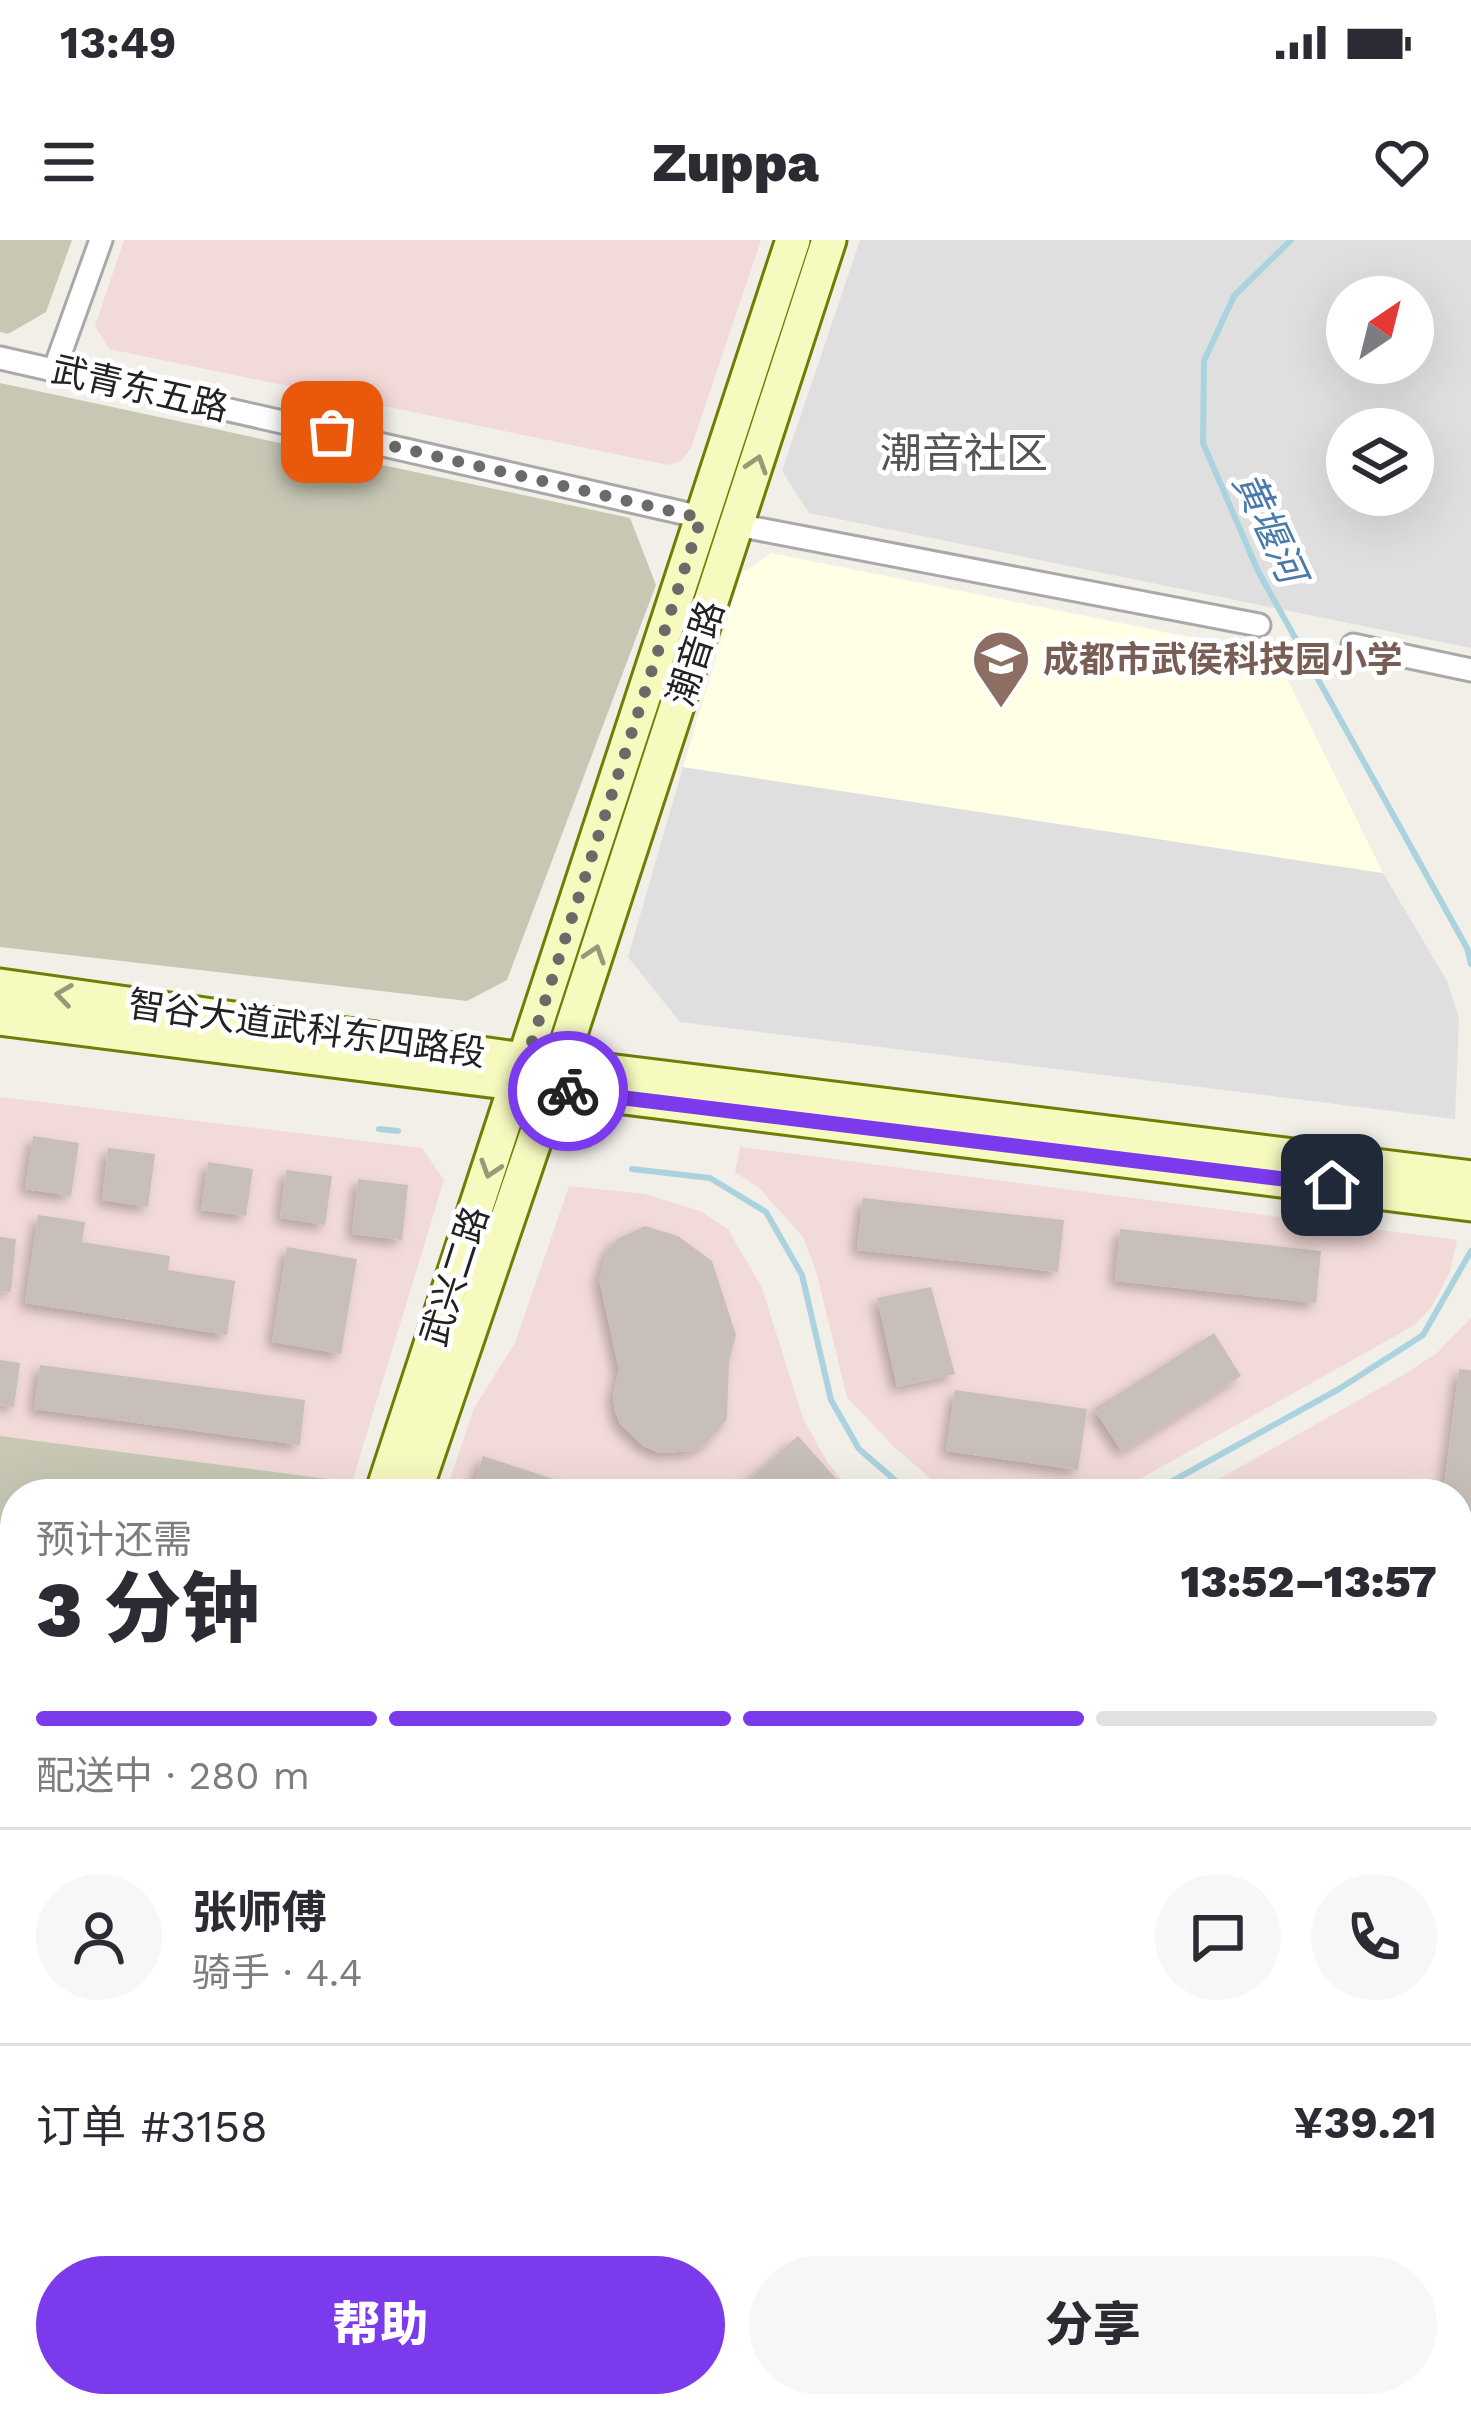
<!DOCTYPE html>
<html lang="zh">
<meta charset="utf-8">
<style>
body{margin:0;font-family:"Work Sans","Noto Sans SC",sans-serif;background:#f7f7f7;color:#2b2b33;height:100vh;display:flex;flex-direction:column;font-size:45px;white-space:nowrap}
*{box-sizing:border-box;margin:0}
p{font-size:39px;color:#7c7c81}
.icon{flex:none;width:66px;height:66px;fill:none;stroke:currentColor;stroke-width:2;stroke-linecap:round;stroke-linejoin:round}
.map{position:relative;flex:1;overflow:hidden}
.details{position:absolute;left:0px;top:1239px;width:1473px;height:939px;display:flex;flex-direction:column;background:#fff;border-radius:48px 48px 0 0;box-shadow:0 12px 48px #0002}
.details>*{flex:none}
.needle{width:78px;rotate:35deg}
.buttons{position:absolute;left:1326px;top:36px;display:grid;gap:24px}
.buttons a{display:grid;place-items:center;width:108px;height:108px;border-radius:50%;background:#fff;box-shadow:0 12px 48px #0002;font-size:60px}
.pin{position:absolute;display:grid;place-items:center;width:102px;height:102px;color:#fff;margin:-51px;border-radius:24px;box-shadow:0 6px 18px #0006}
.courier{position:absolute;display:grid;place-items:center;width:120px;height:120px;margin:-60px;border:9px solid #7c3aed;border-radius:50%;background:#fff;color:#222;box-shadow:0 3px 15px #0007}
.headline em{font-style:normal;font-weight:800}
.headline div{display:flex;flex-direction:column-reverse}
.headline{display:flex;align-items:center;justify-content:space-between;height:204px;padding:0 36px}
h1{font-size:78px;font-weight:800;line-height:90px}
.bar{display:grid;grid-template-columns:repeat(4,1fr);gap:18px 12px;align-content:center;height:144px;padding:0 36px}
.bar i{height:15px;border-radius:9px;background:#e1e1e2}
.bar .current{background:#7c3aed}
.bar p{grid-column:span 4}
.line{display:flex;align-items:center;gap:30px;padding:0 36px;border-top:3px solid #e1e1e2}
.line div{flex:1}
.round{display:grid;place-items:center;flex:none;width:126px;height:126px;border-radius:63px;background:#f7f7f7}
.action{display:flex;gap:24px;margin-top:auto;padding:24px 36px}
.action a{flex:1;height:138px;border-radius:72px;background:#7c3aed;color:#fff;font-size:48px;font-weight:800;line-height:138px;text-align:center}
.action a+a{background:#f7f7f7;color:#2b2b33}
.status{display:flex;justify-content:space-between;align-items:center;height:84px;padding:0 60px;background:#fff;direction:ltr}
.status svg{height:33px;fill:currentColor}
header{display:flex;justify-content:space-between;align-items:center;height:156px;padding:0 36px;background:#fff;font-size:54px;font-weight:800}
.map>svg:first-child{display:block}
</style>
<div class="status"><b>13:49</b><svg viewBox="0 0 49 12"><path d="M0 12V9h3v3zM5 12V6h3v6zM10 12V3h3v9zM15 12V0h3v12zM26 1h20v11H26zM47 4h2v5h-2z"/></svg></div>
<header><svg class="icon" aria-label="menu" viewBox="0 0 24 24"><path d="M4 6h16M4 12h16M4 18h16"/></svg>Zuppa<svg class="icon" aria-label="heart" viewBox="0 0 24 24"><path d="M12 20l-8-8c-3-5 5-10 8-4 3-6 11-1 8 4z"/></svg></header>
<div class="map">
<svg width="1471" height="2176" viewBox="0 0 1471 2176">
<defs>
<filter id="shadow"><feDropShadow dx="-5.5" dy="5.5" stdDeviation="6" flood-color="#0004"/></filter>
</defs>
<rect width="100%" height="100%" fill="#f2efe9"/>
<g fill="#e0dfdf" fill-rule="evenodd">
<path d="M860,0H1471V408L809,273L782,231ZM1413,57V123H1347V57ZM1413,189V255H1347V189Z"/>
<polygon points="683,527 1383,633 1447,741 1459,778 1455,879 680,782 628,717"/>
<polygon points="0,1815 15,1817 15,2033 0,2030"/>
</g>
<g fill="#f2dad9">
<polygon points="124,0 761,0 691,208 681,221 668,225 109,109 95,86"/>
<polygon points="0,857 422,908 444,940 352,1242 0,1196"/>
<polygon points="740,907 1457,1000 1450,1032 1432,1066 1415,1085 1113,1254 948,1254 894,1207 847,1157 816,1031 803,997 759,948 735,932"/>
<polygon points="569,946 645,954 700,971 728,989 762,1048 803,1178 828,1223 854,1254 445,1254 474,1168 515,1103"/>
<polygon points="1471,1078 1471,1351 1458,1349 1458,1254 1192,1254 1405,1134 1437,1113"/>
<polygon points="0,1550 15,1552 15,1817 0,1815"/>
<polygon points="1458,1774 1469,1784 1458,1899"/>
<polygon points="1120,2163 1430,2163 1429,2176 1119,2176"/>
</g>
<g fill="#ebdbe8">
<polygon points="1458,1349 1471,1351 1471,1687 1458,1697"/>
<polygon points="145,2163 874,2163 872,2176 146,2176 143,2171"/>
</g>
<g fill="#ffffe5">
<polygon points="771,313 1275,414 1383,633 683,527 741,334"/>
<polygon points="0,2030 15,2033 15,2163 46,2163 25,2176 0,2176"/>
</g>
<g fill="#c7c7b4">
<polygon points="0,0 72,0 46,72 8,94 0,92"/>
<polygon points="0,143 630,278 656,345 507,740 467,761 0,707"/>
<polygon points="0,1196 352,1242 348,1254 15,1254 15,1494 0,1492"/>
</g>
<polygon fill="#e2e2e2" points="914,2163 1120,2163 1119,2176 912,2176"/>
<g fill="none" stroke-linecap="round" stroke-linejoin="round">
<g stroke="#aad3df" stroke-width="6">
<polyline points="1291,0 1234,56 1204,121 1203,203 1258,331 1467,708 1471,724"/>
<polyline points="379,889 398,891"/>
<polyline points="632,929 710,938 766,972 802,1035 831,1160 859,1209 911,1254"/>
<polyline points="1149,1254 1339,1149 1423,1095 1471,1011"/>
</g>
</g>
<g fill="#c7bfb8" filter="url(#shadow)">
<polygon points="33,896 79,903 71,956 25,949"/>
<polygon points="108,908 155,914 148,967 102,960"/>
<polygon points="208,922 253,929 246,976 201,970"/>
<polygon points="286,930 332,936 325,985 280,978"/>
<polygon points="358,939 408,945 402,1000 352,994"/>
<polygon points="863,958 1064,980 1058,1032 857,1010"/>
<polygon points="38,975 85,982 82,1002 170,1016 168,1030 235,1041 227,1095 25,1063"/>
<polygon points="645,986 678,996 712,1021 736,1095 729,1121 727,1179 708,1202 693,1211 660,1213 643,1206 620,1184 615,1171 613,1155 619,1130 599,1039 607,1011 617,999"/>
<polygon points="1120,989 1321,1011 1316,1063 1115,1041"/>
<polygon points="0,997 16,999 11,1052 0,1051"/>
<polygon points="287,1007 357,1019 341,1114 272,1102"/>
<polygon points="931,1047 955,1134 897,1147 877,1058"/>
<polygon points="1214,1093 1241,1136 1122,1212 1094,1169"/>
<polygon points="0,1120 20,1123 14,1167 0,1165"/>
<polygon points="40,1125 305,1160 300,1205 34,1169"/>
<polygon points="1459,1129 1471,1130 1471,1334 1458,1332 1458,1254 1443,1254"/>
<polygon points="955,1150 1087,1169 1078,1230 946,1211"/>
<polygon points="798,1196 850,1254 745,1254 740,1248"/>
<polygon points="483,1216 565,1243 561,1254 471,1254"/>
<polygon points="1458,1378 1471,1379 1471,1516 1461,1595"/>
<polygon points="7,1588 15,1589 15,1770 0,1768 0,1640"/>
<polygon points="15,2069 15,2112 0,2121 0,2079"/>
</g>
<g fill="none" stroke-linecap="round" stroke-linejoin="round">
<g stroke="#a9a9a9" stroke-width="27">
<g id="street">
<polyline points="0,118 701,277"/>
<polyline points="55,128 101,0"/>
<polyline points="737,285 1259,385"/>
<polyline points="1353,405 1471,430"/>
<polyline points="0,1525 15,1527"/>
<polyline points="1458,1735 1471,1736"/>
<polyline points="886,2176 888,2163"/>
<polyline points="1461,2176 1471,2101"/>
</g>
</g>
<g stroke="#707d05" stroke-width="39">
<g id="secondary">
<polyline points="0,746 559,825 1471,938"/>
<polyline points="0,778 1471,964"/>
<polyline points="382,1254 793,0"/>
<polyline points="414,1254 552,849 829,0"/>
<polyline points="82,2176 86,2163"/>
<polyline points="109,2176 113,2163"/>
</g>
</g>
<use href="#street" stroke="#fff" stroke-width="21"/>
<use href="#secondary" stroke="#f7fabf" stroke-width="33"/>
</g>
<defs><path id="oneway-chevron" d="M-2-3.5L2.5 0L-2 3.5" fill="none" stroke-width="1.6" stroke-linecap="round" stroke-linejoin="round" transform="scale(3)"/></defs>
<g stroke="#979978">
<use href="#oneway-chevron" transform="translate(757 224) rotate(-72)"/>
<use href="#oneway-chevron" transform="translate(595 714) rotate(-72)"/>
<use href="#oneway-chevron" transform="translate(64 755) rotate(-172)"/>
<use href="#oneway-chevron" transform="translate(490 929) rotate(108)"/>
</g>
<g fill="none" stroke-linecap="round" stroke-linejoin="round">
<polyline stroke="#6b6a68" stroke-width="12" stroke-dasharray="0 21.6" points="332,192 701,278 518,845 568,851"/>
<polyline stroke="#7c3aed" stroke-width="15" points="568,851 1332,945"/>
</g>
<defs>
<g id="school-pin" transform="scale(3)"><path d="M0 17L-7.5 6A9.5 9.5 0 1 1 7.5 6Z" fill="#8d6e63" stroke="#fff"/><path d="M0-5L7-2L0 1L-7-2ZM-4 1L0 2.5L4 1V4Q0 6-4 4Z" fill="#fff"/></g>
</defs>
<g fill-rule="evenodd">
<use href="#school-pin" x="1001" y="419"/>
</g>
<g text-anchor="middle" stroke-width="10" stroke-linejoin="round" paint-order="stroke">
<g font-size="36" fill="#222" stroke="#fff">
<text transform="translate(140 148) rotate(13)" y="13">武青东五路</text>
<text transform="translate(695 413) rotate(-72)" y="13">潮音路</text>
<text transform="translate(307 788) rotate(8)" y="13">智谷大道武科东四路段</text>
<text transform="translate(454 1036) rotate(-72)" y="13">武兴二路</text>
</g>
<g font-size="36" font-weight="bold" fill="#785e54" stroke="#fff" text-anchor="start">
<text x="1043" y="432">成都市武侯科技园小学</text>
</g>
<g font-size="39" font-style="italic" fill="#4a7aab" stroke="#fff">
<text transform="translate(1270 287) rotate(65)" y="14">黄堰河</text>
</g>
<g font-size="42" fill="#555" stroke="#fff">
<text x="964" y="228">潮音社区</text>
</g>
</g>
</svg>
<div class="buttons">
<a><svg class="needle" viewBox="-14 -14 28 28"><path d="M0-13l5 13h-10z" fill="#e53935"/><path d="M0 13l5-13h-10z" fill="#7c7c81"/></svg></a>
<a><svg class="icon" aria-label="layers" viewBox="0 0 24 24"><path d="M12 4l9 5-9 5-9-5zM3 14l9 5 9-5"/></svg></a>
</div>
<div class="pin" style="left:332px;top:192px;background:#ea580c"><svg class="icon" aria-label="bag" viewBox="0 0 24 24"><path d="M5 8h14l-1 12H6zM9 8a3 3 0 0 1 6 0"/></svg></div>
<div class="pin" style="left:1332px;top:945px;background:#1f2937"><svg class="icon" aria-label="home" viewBox="0 0 24 24"><path d="M3 11l9-7 9 7M6 9v11h12V9"/></svg></div>
<div class="courier" style="left:568px;top:851px"><svg class="icon" aria-label="bike" viewBox="0 0 24 24"><circle cx="6" cy="16" r="4"/><circle cx="18" cy="16" r="4"/><path d="M6 16l4-8h5l3 8M10 8l3 8H6M13 5h3"/></svg></div>
<section class="details">
<div class="headline"><div><h1>3 分钟</h1><p>预计还需</p></div><em>13:52–13:57</em></div>
<div class="bar"><i class="current"></i><i class="current"></i><i class="current"></i><i></i><p>配送中 · 280 m</p></div>
<div class="line" style="height:216px"><a class="round"><svg class="icon" aria-label="person" viewBox="0 0 24 24"><circle cx="12" cy="8" r="4"/><path d="M4 21q1-7 8-7t8 7"/></svg></a><div><b>张师傅</b><p>骑手 · 4.4</p></div><a class="round"><svg class="icon" aria-label="chat" viewBox="0 0 24 24"><path d="M4 5h16v11H9l-5 4z"/></svg></a><a class="round"><svg class="icon" aria-label="phone" viewBox="0 0 24 24"><path d="M5 4h4l2 5-3 2q2 4 5 5l2-3 5 2v4C11 20 4 13 5 4z"/></svg></a></div>
<div class="line" style="height:156px"><div>订单 #3158</div><b>¥39.21</b></div>
<div class="action"><a>帮助</a><a>分享</a></div>
</section>
</div>
